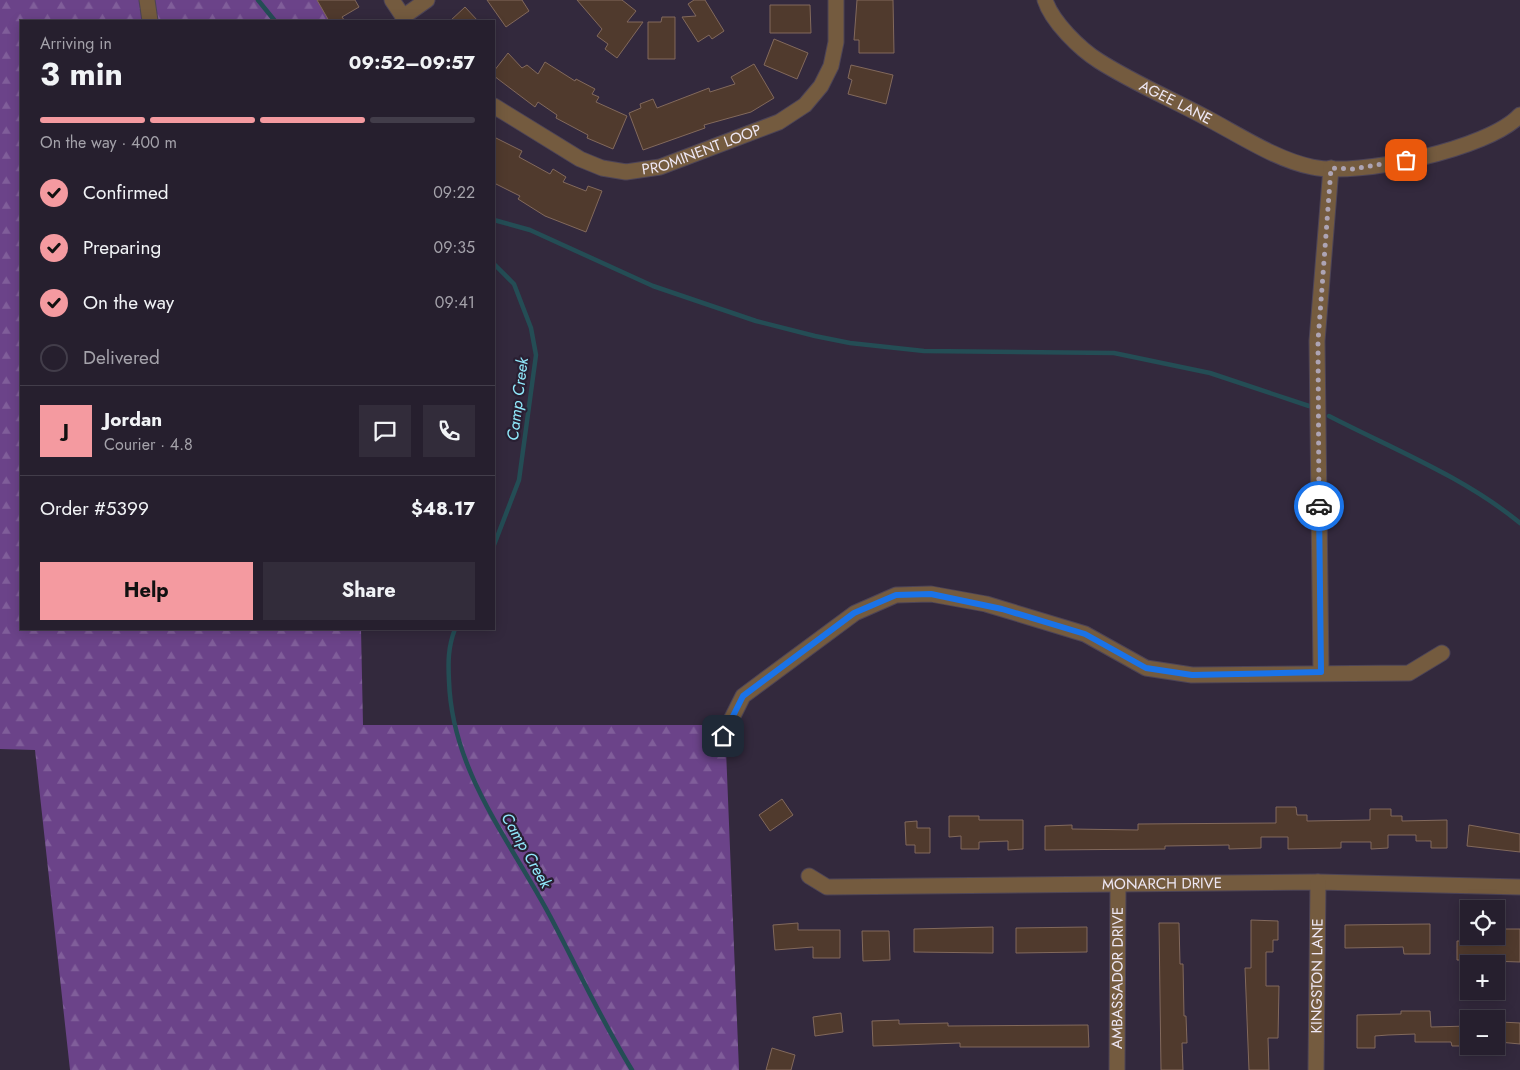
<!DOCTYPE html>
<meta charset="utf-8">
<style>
body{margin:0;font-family:Jost,sans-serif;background:#322c3a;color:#f1f3f6;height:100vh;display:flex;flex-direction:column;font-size:19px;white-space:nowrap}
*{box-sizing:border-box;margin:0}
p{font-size:16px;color:#a4a2aa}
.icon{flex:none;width:28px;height:28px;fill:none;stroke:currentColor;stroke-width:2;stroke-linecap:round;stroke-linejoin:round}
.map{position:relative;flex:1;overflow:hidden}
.drawer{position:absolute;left:20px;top:20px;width:475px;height:610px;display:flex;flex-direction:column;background:#261f2e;border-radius:0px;box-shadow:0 2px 12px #0003,0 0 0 1px #423d4a}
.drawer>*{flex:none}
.tools{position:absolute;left:1460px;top:900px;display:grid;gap:10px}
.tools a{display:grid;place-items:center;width:45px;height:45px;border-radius:0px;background:#261f2e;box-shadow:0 2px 12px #0003,0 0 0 1px #423d4a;font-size:25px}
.pin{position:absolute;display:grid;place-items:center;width:42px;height:42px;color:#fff;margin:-21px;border-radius:10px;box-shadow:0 2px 8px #0006}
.courier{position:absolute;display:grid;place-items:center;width:50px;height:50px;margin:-25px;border:4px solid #1a73e8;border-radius:50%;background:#fff;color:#222;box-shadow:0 1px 6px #0007}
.summary em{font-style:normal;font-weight:700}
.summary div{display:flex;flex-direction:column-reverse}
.summary{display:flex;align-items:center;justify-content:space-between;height:85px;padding:0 20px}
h1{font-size:32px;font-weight:700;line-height:38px}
.bar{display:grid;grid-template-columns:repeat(4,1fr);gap:8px 5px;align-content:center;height:60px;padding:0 20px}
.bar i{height:6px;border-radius:4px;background:#423d4a}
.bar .active{background:#f49aa0}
.bar p{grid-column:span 4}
.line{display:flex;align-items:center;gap:12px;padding:0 20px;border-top:1px solid #423d4a}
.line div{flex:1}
.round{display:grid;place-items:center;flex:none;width:52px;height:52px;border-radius:0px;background:#322c3a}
ol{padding:0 20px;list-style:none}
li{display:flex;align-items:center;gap:15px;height:55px}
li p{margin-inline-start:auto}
li .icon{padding:5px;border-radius:50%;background:#f49aa0;color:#111;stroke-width:4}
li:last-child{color:#a4a2aa}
li i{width:28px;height:28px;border:2px solid #423d4a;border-radius:50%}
.primary-button{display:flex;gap:10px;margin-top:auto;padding:10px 20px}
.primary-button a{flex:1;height:58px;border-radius:0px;background:#f49aa0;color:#111;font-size:20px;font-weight:700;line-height:58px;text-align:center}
.primary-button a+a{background:#322c3a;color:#f1f3f6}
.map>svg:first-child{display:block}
</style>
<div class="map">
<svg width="1520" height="1070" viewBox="0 0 1520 1070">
<defs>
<pattern id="forest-firs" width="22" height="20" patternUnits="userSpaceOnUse" patternTransform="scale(1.25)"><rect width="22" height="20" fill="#6b4389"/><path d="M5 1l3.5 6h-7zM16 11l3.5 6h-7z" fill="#805e9a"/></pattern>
</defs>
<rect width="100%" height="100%" fill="#33293d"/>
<polygon fill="url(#forest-firs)" points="0,0 321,0 335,21 21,21 21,629 361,629 363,725 725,725 739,1070 70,1070 35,750 0,749"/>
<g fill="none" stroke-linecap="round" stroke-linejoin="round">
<g stroke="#244d55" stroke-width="4.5">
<polyline points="258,0 275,21"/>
<polyline points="494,220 530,230 653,286 756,321 815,336 850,343 924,351 1114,353 1210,373 1309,406"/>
<polyline points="494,264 514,284 531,328 536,355 519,480 494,545"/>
<path d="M1329,416C1393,449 1464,477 1520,523"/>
<path d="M455,629C448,647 448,662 449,681C452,771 509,839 550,916C577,967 601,1020 632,1070"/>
</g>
</g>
<g fill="#503a2d" stroke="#82695c">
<polygon points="317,0 355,0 359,7 342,17 345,21 329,21"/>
<polygon points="487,0 522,0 529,11 506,27"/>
<polygon points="577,0 622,0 636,11 627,22 643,22 617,58 605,49 608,44 597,36 602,29"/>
<polygon points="694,0 705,0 724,31 712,39 709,35 698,42 682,17 696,16 688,4"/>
<polygon points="857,0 893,0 894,53 859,53 859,40 854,40"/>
<polygon points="770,5 810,5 811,33 770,33"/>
<polygon points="465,7 478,21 450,21"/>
<polygon points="662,17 675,17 675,59 648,59 648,22 661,22"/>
<polygon points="774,39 808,53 797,79 764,65"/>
<polygon points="508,53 522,68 527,65 538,74 545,62 575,81 576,79 595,89 592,94 599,97 596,102 627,116 613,149 587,138 588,135 556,118 557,115 538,102 535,107 494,76 494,71"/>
<polygon points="754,64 774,98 751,112 704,125 705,128 643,150 629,113 641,108 640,104 653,99 657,108 709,88 710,92 735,84 731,77"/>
<polygon points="851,65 893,75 886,104 848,94 852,80 848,78"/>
<polygon points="494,137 522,151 519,157 550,174 553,169 566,177 563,182 586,191 588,186 602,191 586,232 545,216 518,199 520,196 494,183"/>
<polygon points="782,799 793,815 770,831 759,815"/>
<polygon points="1276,807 1296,807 1297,815 1307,815 1307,821 1370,820 1370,809 1391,809 1391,816 1402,816 1402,821 1447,820 1447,848 1431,848 1431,841 1416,841 1416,835 1388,835 1388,848 1371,849 1371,842 1341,842 1341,848 1288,849 1288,837 1261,837 1261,848 1229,849 1229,845 1165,846 1165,849 1045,850 1045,826 1072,825 1072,829 1138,830 1138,824 1276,823"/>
<polygon points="949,816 979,816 979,820 1023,820 1023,849 1008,850 1008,841 979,842 979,849 961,849 961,836 949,837"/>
<polygon points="917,821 917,828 930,828 930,853 915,853 915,845 906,845 905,822"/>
<polygon points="1469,825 1520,834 1520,852 1467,846"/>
<polygon points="1251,920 1278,921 1278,940 1273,940 1273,952 1266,952 1266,986 1279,986 1278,1038 1268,1038 1269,1070 1249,1070 1245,968 1251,968"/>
<polygon points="798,923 798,930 840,930 840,958 813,958 813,947 775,950 773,925"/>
<polygon points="1159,923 1179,923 1180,964 1183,964 1184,1016 1186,1016 1187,1043 1182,1043 1183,1070 1161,1070"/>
<polygon points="1430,924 1430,954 1404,954 1403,947 1345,948 1345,925"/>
<polygon points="993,927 993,953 914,952 914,929"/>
<polygon points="1087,927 1087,952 1016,953 1016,928"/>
<polygon points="1504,929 1520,929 1520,962 1457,960 1457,941 1476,941 1476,936 1504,936"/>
<polygon points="862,931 889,931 890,960 863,961"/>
<polygon points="1401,1011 1430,1011 1431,1027 1469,1026 1469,1046 1452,1046 1451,1042 1415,1042 1415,1034 1388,1035 1375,1036 1375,1048 1357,1048 1357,1015 1401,1014"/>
<polygon points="841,1013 843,1032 815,1036 813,1017"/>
<polygon points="899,1020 899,1024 948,1023 948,1026 1088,1025 1089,1047 960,1047 960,1043 873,1046 872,1021"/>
<polygon points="1501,1022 1520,1023 1520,1044 1499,1042"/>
<polygon points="772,1048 795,1055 791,1070 766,1070"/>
</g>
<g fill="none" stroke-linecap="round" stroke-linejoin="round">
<g stroke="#4d4457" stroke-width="17">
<g id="minor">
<polyline points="147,0 150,21"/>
<polyline points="392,0 406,21"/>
<path id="s1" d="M1045,0C1052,22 1080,49 1099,61C1132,82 1169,98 1203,116C1236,133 1276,160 1312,167C1358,177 1489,149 1520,115"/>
<polyline points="403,17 427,0"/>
<path id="s2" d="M494,106L580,159L602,168L626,172L660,167L779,122L805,105L821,86L831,66L836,42V0"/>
<polyline points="1321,672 1317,341 1331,168"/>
<polyline points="723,736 743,696 855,613 896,595 931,594 986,604 1085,634 1146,668 1192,675 1409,673 1442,653"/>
<path id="s3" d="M809,876L827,887L1318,882L1520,887"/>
<path id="s4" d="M1117,1070L1118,886"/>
<path id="s5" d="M1316,1070L1318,882"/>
</g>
</g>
<use href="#minor" stroke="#745b3f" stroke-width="15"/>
</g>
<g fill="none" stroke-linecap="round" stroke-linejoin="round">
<polyline stroke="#ada4b4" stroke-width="5" stroke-dasharray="0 9" points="1319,506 1318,341 1331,168 1352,169 1406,160"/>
<polyline stroke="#1a73e8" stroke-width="6" points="723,736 743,696 854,613 896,595 931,594 1002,609 1085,634 1146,668 1192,675 1321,672 1319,506"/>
</g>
<g text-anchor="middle" stroke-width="4.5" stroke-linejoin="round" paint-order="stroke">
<g font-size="15" fill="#eee7f4" stroke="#291f32">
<text dy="5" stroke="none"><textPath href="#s1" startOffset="170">AGEE LANE</textPath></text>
<text dy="5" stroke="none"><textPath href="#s2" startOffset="228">PROMINENT LOOP</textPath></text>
<text dy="5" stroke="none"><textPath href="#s3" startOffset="356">MONARCH DRIVE</textPath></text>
<text dy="5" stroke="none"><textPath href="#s5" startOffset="94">KINGSTON LANE</textPath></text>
<text dy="5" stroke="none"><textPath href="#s4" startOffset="92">AMBASSADOR DRIVE</textPath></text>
</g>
<g font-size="16" font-style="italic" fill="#91eafc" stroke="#291f32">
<text transform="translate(517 399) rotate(-83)" y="6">Camp Creek</text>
<text transform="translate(527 850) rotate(60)" y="6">Camp Creek</text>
</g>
</g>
</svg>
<div class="tools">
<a><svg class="icon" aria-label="locate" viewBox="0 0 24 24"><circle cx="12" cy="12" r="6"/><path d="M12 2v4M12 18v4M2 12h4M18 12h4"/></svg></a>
<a>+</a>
<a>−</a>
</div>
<div class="pin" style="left:1406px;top:160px;background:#ea580c"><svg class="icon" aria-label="bag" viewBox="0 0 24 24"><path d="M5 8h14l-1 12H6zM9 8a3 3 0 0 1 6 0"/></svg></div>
<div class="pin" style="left:723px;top:736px;background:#1f2937"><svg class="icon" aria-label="home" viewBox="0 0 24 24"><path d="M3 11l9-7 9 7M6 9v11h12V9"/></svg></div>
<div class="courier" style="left:1319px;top:506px"><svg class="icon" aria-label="car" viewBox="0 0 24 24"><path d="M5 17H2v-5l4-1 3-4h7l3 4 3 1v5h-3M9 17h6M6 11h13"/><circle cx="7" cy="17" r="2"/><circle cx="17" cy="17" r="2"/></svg></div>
<section class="drawer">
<div class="summary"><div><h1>3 min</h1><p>Arriving in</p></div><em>09:52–09:57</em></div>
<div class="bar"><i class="active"></i><i class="active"></i><i class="active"></i><i></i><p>On the way · 400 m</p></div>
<ol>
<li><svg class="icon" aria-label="check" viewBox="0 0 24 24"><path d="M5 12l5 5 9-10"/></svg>Confirmed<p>09:22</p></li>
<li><svg class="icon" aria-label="check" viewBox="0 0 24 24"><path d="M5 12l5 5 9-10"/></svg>Preparing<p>09:35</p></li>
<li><svg class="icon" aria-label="check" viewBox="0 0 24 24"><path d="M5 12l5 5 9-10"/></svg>On the way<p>09:41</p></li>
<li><i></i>Delivered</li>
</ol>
<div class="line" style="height:90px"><b class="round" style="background:#f49aa0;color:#111">J</b><div><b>Jordan</b><p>Courier · 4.8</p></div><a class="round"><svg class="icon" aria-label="chat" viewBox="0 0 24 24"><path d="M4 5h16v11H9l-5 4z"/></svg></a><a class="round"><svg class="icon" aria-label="phone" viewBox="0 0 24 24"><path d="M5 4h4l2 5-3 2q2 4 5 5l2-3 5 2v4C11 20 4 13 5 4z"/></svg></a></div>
<div class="line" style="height:65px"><div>Order #5399</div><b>$48.17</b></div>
<div class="primary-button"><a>Help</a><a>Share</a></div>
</section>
</div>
